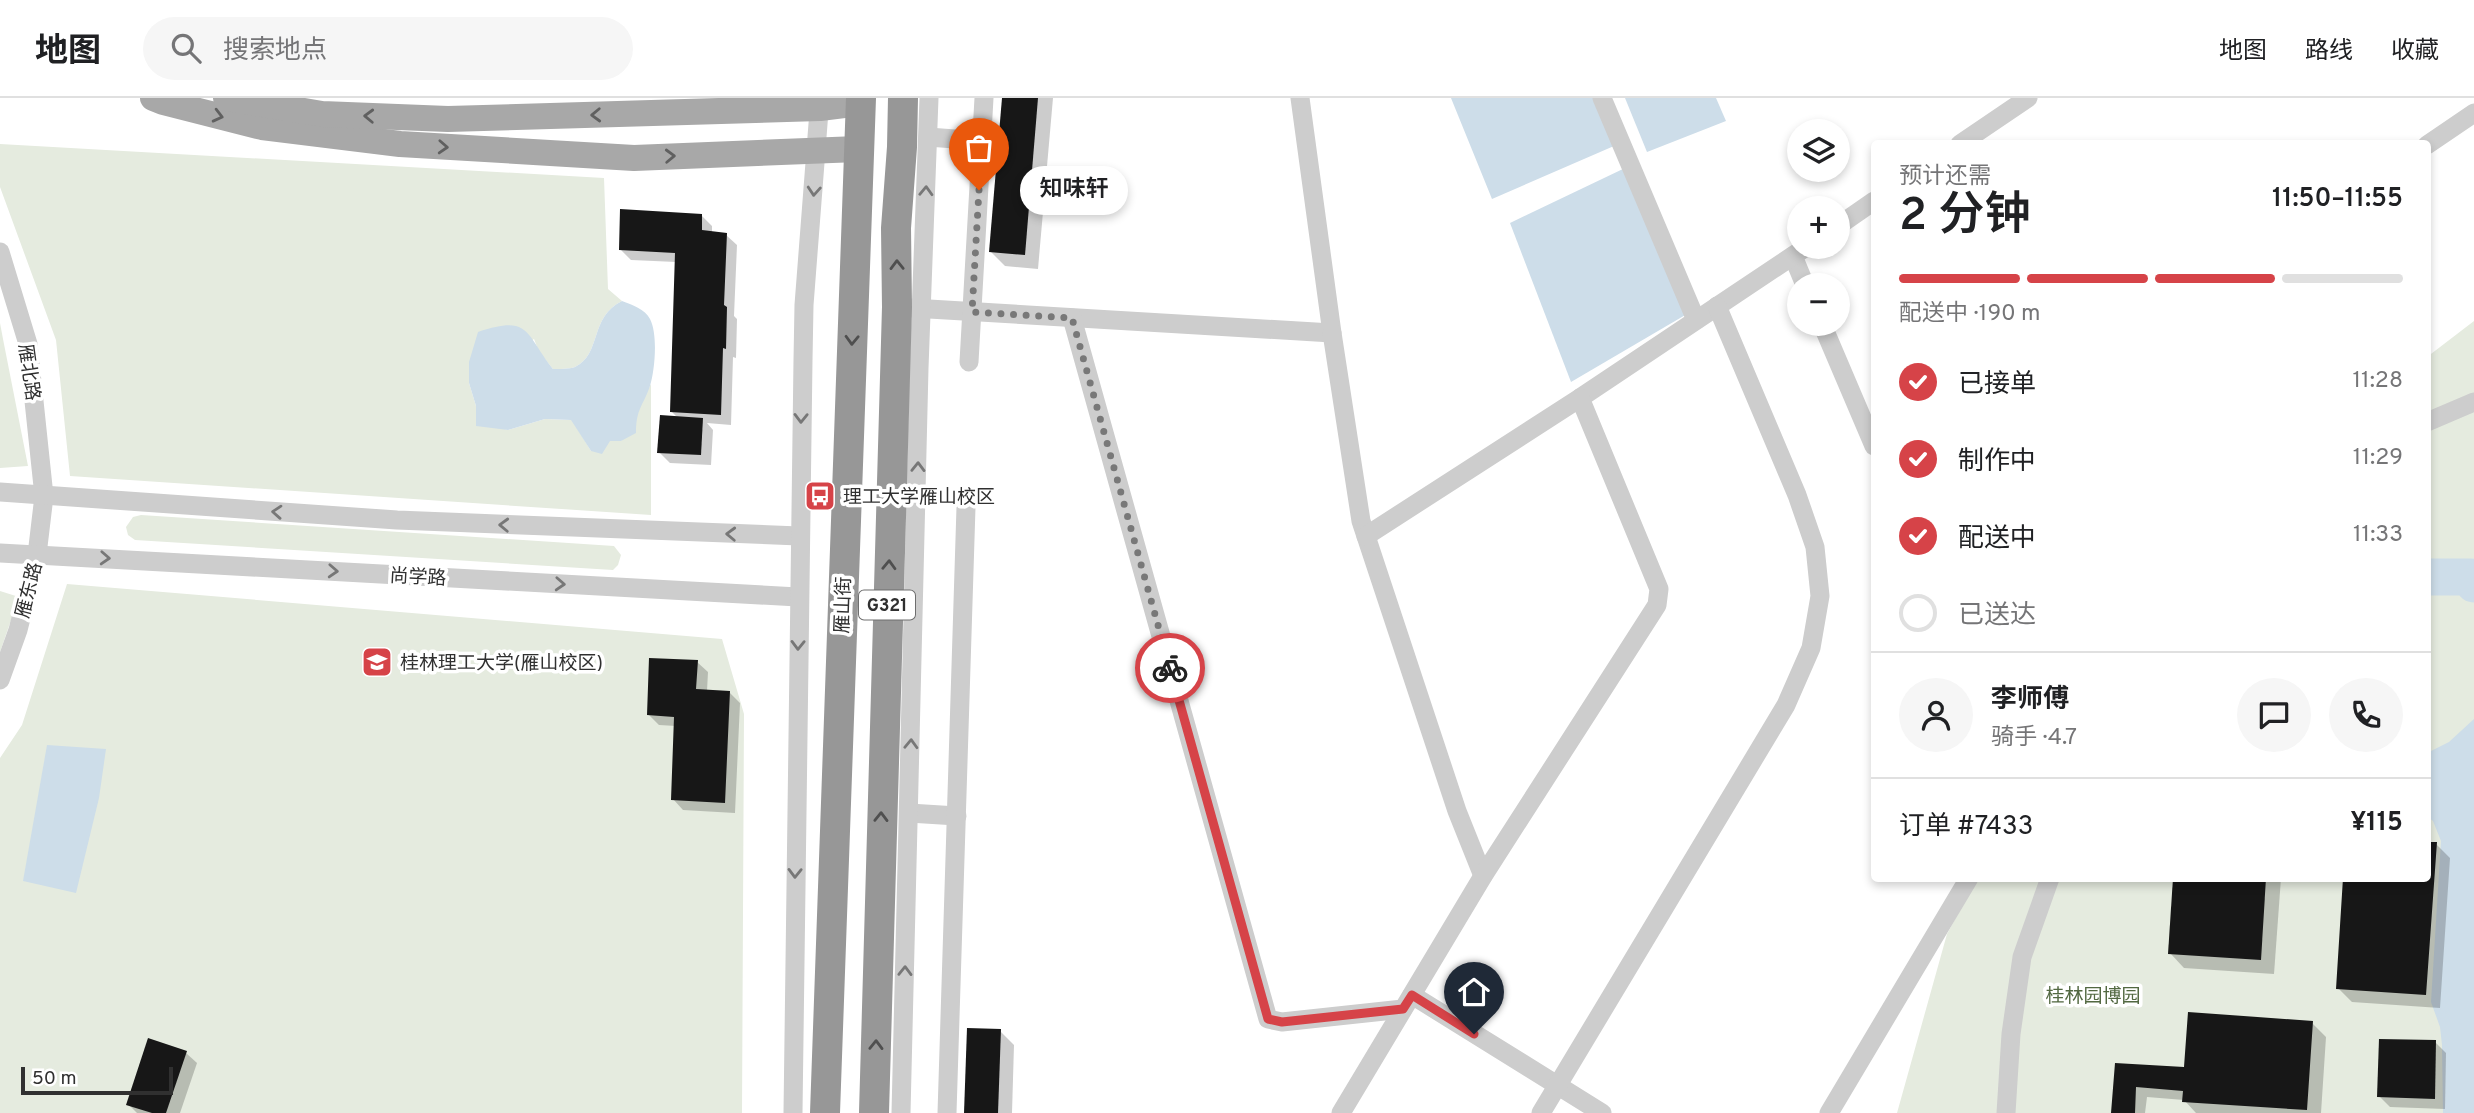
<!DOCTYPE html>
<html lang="zh">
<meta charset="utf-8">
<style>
body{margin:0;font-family:Overpass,"Noto Sans SC",sans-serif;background:#f6f6f6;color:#202124;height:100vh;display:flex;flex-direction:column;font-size:26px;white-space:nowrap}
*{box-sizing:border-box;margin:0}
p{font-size:23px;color:#757577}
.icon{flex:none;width:38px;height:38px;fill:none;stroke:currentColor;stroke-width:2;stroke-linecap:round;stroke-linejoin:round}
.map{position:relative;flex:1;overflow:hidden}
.drawer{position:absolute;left:1871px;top:42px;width:560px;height:742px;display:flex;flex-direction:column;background:#fff;border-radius:7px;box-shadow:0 4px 10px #0003}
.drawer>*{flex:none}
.fabs{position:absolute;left:1787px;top:21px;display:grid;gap:14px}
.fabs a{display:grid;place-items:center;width:63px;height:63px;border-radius:50%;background:#fff;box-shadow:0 4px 10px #0003;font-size:35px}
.scale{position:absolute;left:21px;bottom:18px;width:152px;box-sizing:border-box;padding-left:7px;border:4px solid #303030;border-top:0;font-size:19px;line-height:24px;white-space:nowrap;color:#303030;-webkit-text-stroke:5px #fff;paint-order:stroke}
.pin{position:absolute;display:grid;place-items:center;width:60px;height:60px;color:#fff;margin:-72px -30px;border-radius:50% 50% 50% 0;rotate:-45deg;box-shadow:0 0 7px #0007}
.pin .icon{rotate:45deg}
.courier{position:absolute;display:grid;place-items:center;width:70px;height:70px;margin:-35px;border:5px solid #d64348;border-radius:50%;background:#fff;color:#222;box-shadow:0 2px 9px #0007}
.bubble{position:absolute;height:49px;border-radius:24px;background:#fff;box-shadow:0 4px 10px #0003;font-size:23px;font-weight:600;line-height:49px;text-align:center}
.overview em{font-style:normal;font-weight:600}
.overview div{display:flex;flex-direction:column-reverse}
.overview{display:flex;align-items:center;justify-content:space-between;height:119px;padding:0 28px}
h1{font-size:46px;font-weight:600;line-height:52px}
.bar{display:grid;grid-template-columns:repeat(4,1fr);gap:10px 7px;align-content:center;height:84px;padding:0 28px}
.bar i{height:9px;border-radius:5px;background:#e0e0e0}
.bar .active{background:#d64348}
.bar p{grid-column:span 4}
.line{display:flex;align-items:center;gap:18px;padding:0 28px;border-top:2px solid #e0e0e0}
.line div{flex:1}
.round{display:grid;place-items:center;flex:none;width:74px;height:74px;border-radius:37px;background:#f6f6f6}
ol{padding:0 28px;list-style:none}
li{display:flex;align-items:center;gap:21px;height:77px}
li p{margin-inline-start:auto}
li .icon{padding:7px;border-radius:50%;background:#d64348;color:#fff;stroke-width:4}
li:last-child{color:#757577}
li i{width:38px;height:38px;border:4px solid #e0e0e0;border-radius:50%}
header{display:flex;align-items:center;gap:42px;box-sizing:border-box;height:98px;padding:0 35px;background:#fff;border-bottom:2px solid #e0e0e0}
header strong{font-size:33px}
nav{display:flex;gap:38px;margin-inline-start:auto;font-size:24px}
.search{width:490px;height:63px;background:#f6f6f6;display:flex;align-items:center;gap:18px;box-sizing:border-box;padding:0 24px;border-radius:38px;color:#757577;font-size:26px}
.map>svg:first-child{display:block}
</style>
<header>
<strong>地图</strong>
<div class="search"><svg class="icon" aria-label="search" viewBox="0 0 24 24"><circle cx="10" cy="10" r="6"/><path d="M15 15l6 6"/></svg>搜索地点</div>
<nav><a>地图</a><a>路线</a><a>收藏</a></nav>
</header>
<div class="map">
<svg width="2474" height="1015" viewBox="0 0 2474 1015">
<rect width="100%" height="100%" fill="#fff"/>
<g fill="#e5ebdf">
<path d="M0,46L604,80L608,191L622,203C589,219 602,256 575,269C569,271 559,271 553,271L539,254L534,241L469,285L476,308V323L508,332L545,321L572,322L591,353L609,343H621L651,286V417L70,378L56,242L0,89Z"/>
<polygon points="2474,223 2474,1015 1897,1015 1947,836 1977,781 2427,780 2427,259"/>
<polygon points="0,225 3,241 28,368 0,370"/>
<polygon points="141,417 614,448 621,457 618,467 613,472 135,442 128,437 126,429 133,419"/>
<polygon points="67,486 722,541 744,616 742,1015 0,1015 0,660 22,627"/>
<polygon points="0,493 19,499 0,554"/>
</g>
<g fill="#cddde9">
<polygon points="1451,0 1593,0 1614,48 1492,101"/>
<polygon points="1625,0 1716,0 1726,23 1647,54"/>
<polygon points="1625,70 1687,216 1571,284 1510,125"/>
<path d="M622,203C632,207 645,211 650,221C658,236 655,272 650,288C643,308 636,311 636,335L621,343H610L602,356L591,353L571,322L545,321L508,332L476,328V308L469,285V264L478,234C531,216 525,236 553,271C559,271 569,271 575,269C602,256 589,219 622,203Z"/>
<polygon points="2474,621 2474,1015 2443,1015 2442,947 2440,929 2431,904 2441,743 2433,723 2427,718 2427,655 2449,644"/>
<polygon points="47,647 106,651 99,700 76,795 23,783"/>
</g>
<g fill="#0003">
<polygon points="1004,0 1053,0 1038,171 1005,168 991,154"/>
<polygon points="701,117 712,128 712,135 726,137 737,147 734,218 737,221 736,260 733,259 731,327 707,325 713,332 711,367 670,365 659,354 678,320 672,314 676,164 631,162 621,152"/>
<polygon points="697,564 708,574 707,593 729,594 740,605 735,715 683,712 673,701 676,628 659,627 649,617"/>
<polygon points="2436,746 2450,760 2440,910 2352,904 2338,890 2427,780"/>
<polygon points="2175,780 2281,780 2274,876 2184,870 2170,855"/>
<polygon points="2312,925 2326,939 2321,1015 2196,1015 2184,1002 2147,999 2145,1015 2113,1015 2117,967 2184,971"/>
<polygon points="1000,933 1014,947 1012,1015 966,1015"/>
<polygon points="2435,944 2446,955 2445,1011 2390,1009 2379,998"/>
<polygon points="186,955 197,965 180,1015 137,1015 128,1006"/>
</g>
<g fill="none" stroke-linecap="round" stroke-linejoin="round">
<polyline stroke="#cddde9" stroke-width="37" points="2427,479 2470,479 2474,486"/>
</g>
<g fill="#171717">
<polygon points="1002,0 1038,0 1025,157 989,154"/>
<polygon points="620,111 702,116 702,132 727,135 724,207 727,209 726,251 723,250 721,317 670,314 675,155 619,152"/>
<polygon points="660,317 703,320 701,357 657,355"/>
<polygon points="649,560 698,562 696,591 730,593 725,705 671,702 674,619 647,617"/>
<polygon points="2427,744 2437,744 2426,897 2336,891 2343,780 2427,780"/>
<polygon points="2173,780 2266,780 2261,862 2168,856"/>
<polygon points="2188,914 2313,923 2307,1012 2182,1004 2183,993 2136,989 2135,1015 2111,1015 2115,965 2184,969"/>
<polygon points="967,930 1001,931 998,1015 964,1015"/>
<polygon points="148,940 187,953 166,1015 152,1015 126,1007"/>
<polygon points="2379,941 2436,942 2435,1001 2377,999"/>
</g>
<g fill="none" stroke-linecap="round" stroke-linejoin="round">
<g stroke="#cdcdcd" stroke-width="19">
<polyline points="1602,0 1696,222"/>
<polyline points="928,39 982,43"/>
<polyline points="1960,46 2028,0"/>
<polyline points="2427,47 2474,15"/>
<polyline points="1838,128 1874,103"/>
<polyline points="0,154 28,246 44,398 37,457 18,532 0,582"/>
<polyline points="1793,158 1805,187"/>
<polyline points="912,210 1332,235 1300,0"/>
<polyline points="1072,220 1268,921 1282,924 1403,911"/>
<polyline points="1822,226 1874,348"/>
<polyline points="1332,235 1361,423 1457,713 1483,778"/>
<polyline points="969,264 984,0"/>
<polyline points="1580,300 1806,149"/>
<polyline points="2427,324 2474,304"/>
<polyline points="0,394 397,422 799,438"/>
<polyline points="0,455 798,499"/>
<polyline points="909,715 957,718"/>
<polyline points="1412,897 1602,1015"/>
<polyline points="793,1015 803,262 804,207 820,0"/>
<polyline points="901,1015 919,270 929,0"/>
<polyline points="947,1015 966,409"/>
<polyline points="1341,1015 1483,778 1657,507 1659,491 1580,300 1366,438"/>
<polyline points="1541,1015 1786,607 1811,550 1820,498 1815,449 1797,397 1717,208"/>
<polyline points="1829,1015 1969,780"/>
<polyline points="2006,1015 2011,936 2022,859 2050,780"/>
</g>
<g stroke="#a8a8a8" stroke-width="26">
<polyline points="153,0 163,4 262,29 400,46 634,60 858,51"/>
<polyline points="226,0 322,16 448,21 820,10 860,5"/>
</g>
<g stroke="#979797" stroke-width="30">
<polyline points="825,1015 861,0"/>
<polyline points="874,1015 897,209 896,130 902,49 903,0"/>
</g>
</g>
<defs><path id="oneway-chevron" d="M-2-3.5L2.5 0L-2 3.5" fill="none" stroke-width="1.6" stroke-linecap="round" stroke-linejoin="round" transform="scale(1.75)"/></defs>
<g stroke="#606060">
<use href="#oneway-chevron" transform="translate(596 17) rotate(178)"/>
<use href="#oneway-chevron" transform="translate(218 18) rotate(14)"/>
<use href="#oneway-chevron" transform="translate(369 18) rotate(-178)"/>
<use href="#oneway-chevron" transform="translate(443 49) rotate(3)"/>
<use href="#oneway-chevron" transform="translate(670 58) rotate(-2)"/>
</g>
<g stroke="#777">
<use href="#oneway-chevron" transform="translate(814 93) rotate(94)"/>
<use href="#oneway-chevron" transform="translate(926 93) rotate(-88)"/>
<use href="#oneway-chevron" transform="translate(801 320) rotate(91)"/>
<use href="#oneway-chevron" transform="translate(918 369) rotate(-89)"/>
<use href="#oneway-chevron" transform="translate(277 414) rotate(-176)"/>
<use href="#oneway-chevron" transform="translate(504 427) rotate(-178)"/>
<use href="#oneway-chevron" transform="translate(731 436) rotate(-178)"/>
<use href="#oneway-chevron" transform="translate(105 460) rotate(3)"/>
<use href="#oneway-chevron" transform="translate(333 473) rotate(3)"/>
<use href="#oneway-chevron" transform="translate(560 486) rotate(3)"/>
<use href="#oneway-chevron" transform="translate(798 547) rotate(91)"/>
<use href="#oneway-chevron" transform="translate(911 646) rotate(-88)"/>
<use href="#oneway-chevron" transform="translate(795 775) rotate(91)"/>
<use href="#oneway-chevron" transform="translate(905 873) rotate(-89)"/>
</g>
<g stroke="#4f4f4f">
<use href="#oneway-chevron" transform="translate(897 167) rotate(-91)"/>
<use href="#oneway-chevron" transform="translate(852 242) rotate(92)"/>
<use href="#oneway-chevron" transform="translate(889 467) rotate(-88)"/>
<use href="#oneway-chevron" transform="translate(881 719) rotate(-89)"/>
<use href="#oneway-chevron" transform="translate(876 947) rotate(-89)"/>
</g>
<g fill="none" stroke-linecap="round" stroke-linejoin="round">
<polyline stroke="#787878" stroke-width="7" stroke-dasharray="0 12.6" points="979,92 972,214 1072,220 1170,570"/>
<polyline stroke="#d64348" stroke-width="9" points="1170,570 1268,921 1282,924 1403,911 1412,897 1474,936"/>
</g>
<defs>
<g id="bus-square" transform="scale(1.575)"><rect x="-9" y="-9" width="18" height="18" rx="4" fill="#d64348" stroke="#fff"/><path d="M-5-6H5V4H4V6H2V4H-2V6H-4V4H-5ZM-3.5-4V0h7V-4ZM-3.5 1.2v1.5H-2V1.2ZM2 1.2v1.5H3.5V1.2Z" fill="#fff"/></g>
<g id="university-square" transform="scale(1.575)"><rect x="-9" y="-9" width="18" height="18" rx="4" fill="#d64348" stroke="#fff"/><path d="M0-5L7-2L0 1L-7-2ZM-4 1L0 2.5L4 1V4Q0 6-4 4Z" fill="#fff"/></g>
</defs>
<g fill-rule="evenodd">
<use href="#bus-square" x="820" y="398"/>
<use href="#university-square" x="377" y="564"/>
</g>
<g text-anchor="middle" stroke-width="7" stroke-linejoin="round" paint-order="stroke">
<rect fill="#fff" stroke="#6e6e6e" stroke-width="2" x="859" y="492.5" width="56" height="29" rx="5"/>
<g font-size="18" font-weight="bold" fill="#303030">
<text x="887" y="513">G321</text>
</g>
<g font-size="19" fill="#303030" stroke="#fff">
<text transform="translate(30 274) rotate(82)" y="7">雁北路</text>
<text transform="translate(418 478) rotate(3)" y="7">尚学路</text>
<text transform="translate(28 492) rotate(-76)" y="7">雁东路</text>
<text transform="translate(842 507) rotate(-88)" y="7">雁山街</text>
</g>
<g font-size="19" fill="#303030" stroke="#fff" text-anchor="start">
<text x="843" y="405">理工大学雁山校区</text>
<text x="400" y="571">桂林理工大学(雁山校区)</text>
</g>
<g font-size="19" fill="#526841" stroke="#fff">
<text x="2093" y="904">桂林园博园</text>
</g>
</g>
</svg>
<div class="fabs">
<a><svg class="icon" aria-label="layers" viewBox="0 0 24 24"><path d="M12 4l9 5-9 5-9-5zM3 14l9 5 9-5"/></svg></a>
<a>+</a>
<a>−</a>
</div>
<div class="scale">50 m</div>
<div class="pin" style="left:979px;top:92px;background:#ea580c"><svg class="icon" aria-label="bag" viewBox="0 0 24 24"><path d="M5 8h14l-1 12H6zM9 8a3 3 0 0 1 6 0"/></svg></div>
<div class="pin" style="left:1474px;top:936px;background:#1f2937"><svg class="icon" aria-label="home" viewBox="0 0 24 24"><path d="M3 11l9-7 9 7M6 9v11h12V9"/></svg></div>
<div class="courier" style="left:1170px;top:570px"><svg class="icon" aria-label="bike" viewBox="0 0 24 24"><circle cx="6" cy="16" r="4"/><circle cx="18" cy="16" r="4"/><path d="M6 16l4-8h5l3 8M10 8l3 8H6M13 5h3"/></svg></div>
<div class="bubble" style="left:1020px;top:68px;width:108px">知味轩</div>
<section class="drawer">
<div class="overview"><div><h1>2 分钟</h1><p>预计还需</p></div><em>11:50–11:55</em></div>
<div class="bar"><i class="active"></i><i class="active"></i><i class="active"></i><i></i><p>配送中 · 190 m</p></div>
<ol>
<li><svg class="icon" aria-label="check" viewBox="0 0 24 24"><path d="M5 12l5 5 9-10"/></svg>已接单<p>11:28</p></li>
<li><svg class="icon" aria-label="check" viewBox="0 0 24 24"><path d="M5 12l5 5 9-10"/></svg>制作中<p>11:29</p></li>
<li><svg class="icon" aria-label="check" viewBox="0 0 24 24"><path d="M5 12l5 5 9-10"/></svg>配送中<p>11:33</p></li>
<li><i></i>已送达</li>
</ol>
<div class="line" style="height:126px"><a class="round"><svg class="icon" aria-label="person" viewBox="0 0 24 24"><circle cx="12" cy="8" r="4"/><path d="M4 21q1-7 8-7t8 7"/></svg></a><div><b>李师傅</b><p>骑手 · 4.7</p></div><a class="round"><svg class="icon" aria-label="chat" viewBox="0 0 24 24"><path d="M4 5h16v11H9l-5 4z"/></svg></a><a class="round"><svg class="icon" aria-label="phone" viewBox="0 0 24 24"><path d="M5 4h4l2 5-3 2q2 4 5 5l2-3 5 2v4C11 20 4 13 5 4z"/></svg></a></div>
<div class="line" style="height:91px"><div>订单 #7433</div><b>¥115</b></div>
</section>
</div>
